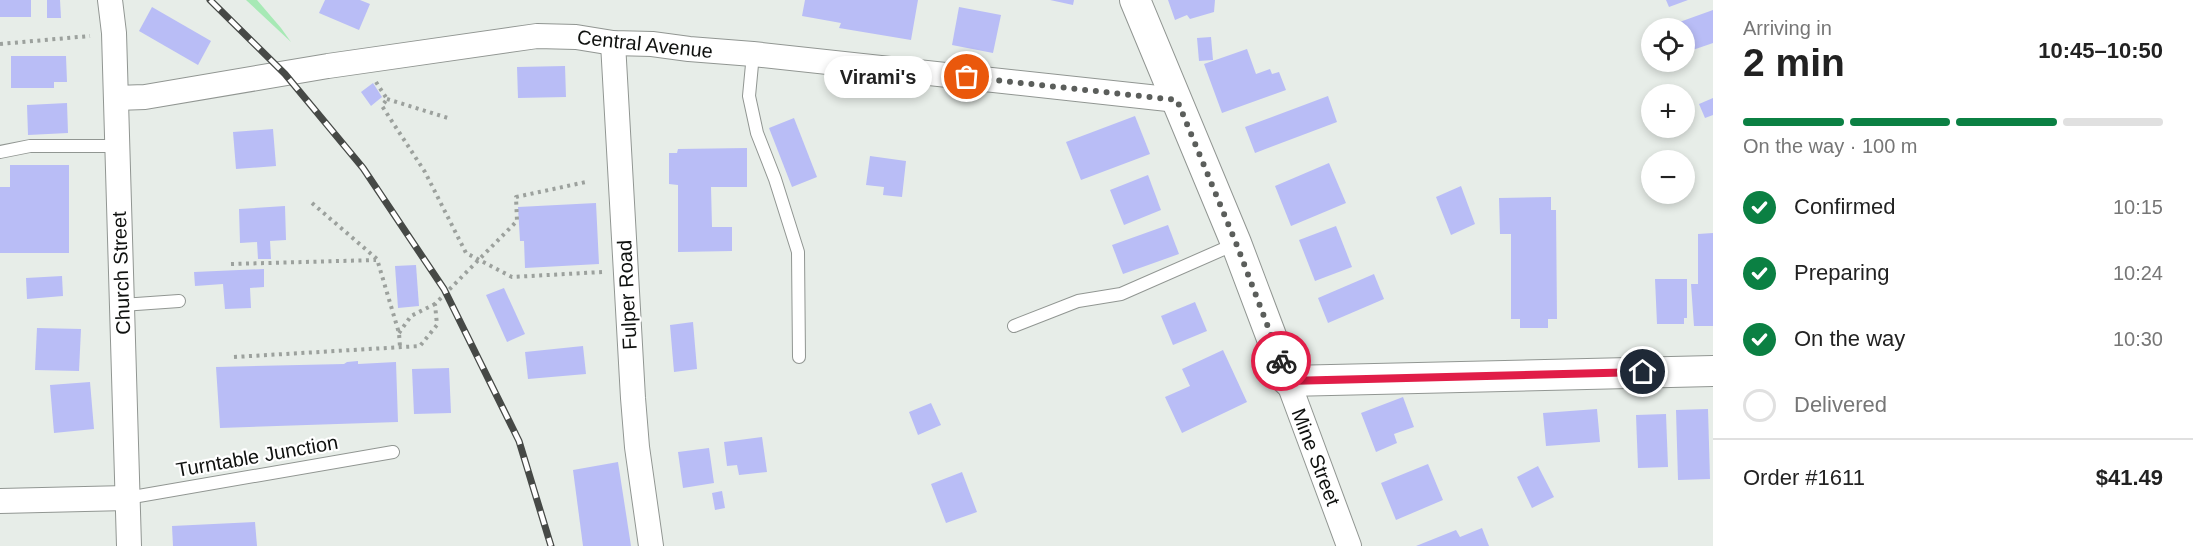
<!DOCTYPE html>
<meta charset="utf-8">
<style>
body{margin:0;font-family:Helvetica,sans-serif;background:#f6f6f6;color:#222;height:100vh;display:flex;flex-direction:column;font-size:22px;white-space:nowrap}
*{box-sizing:border-box;margin:0}
p{font-size:20px;color:#767676}
.icon{flex:none;width:33px;height:33px;fill:none;stroke:currentColor;stroke-width:2;stroke-linecap:round;stroke-linejoin:round}
.map{position:relative;flex:1;overflow:hidden}
.panel{display:flex;flex-direction:column;background:#fff;width:480px}
.panel>*{flex:none}
.buttons{position:absolute;left:1641px;top:18px;display:grid;gap:12px}
.buttons a{display:grid;place-items:center;width:54px;height:54px;border-radius:50%;background:#fff;box-shadow:0 3px 9px #0003;font-size:30px}
.pin{position:absolute;display:grid;place-items:center;width:51px;height:51px;color:#fff;margin:-26px;border:3px solid #fff;border-radius:50%;box-shadow:0 2px 6px #0007}
.courier{position:absolute;display:grid;place-items:center;width:60px;height:60px;margin:-30px;border:4px solid #e11d48;border-radius:50%;background:#fff;color:#222;box-shadow:0 2px 8px #0007}
.bubble{position:absolute;height:42px;border-radius:21px;background:#fff;box-shadow:0 3px 9px #0003;font-size:20px;font-weight:700;line-height:42px;text-align:center}
.summary em{font-style:normal;font-weight:700}
.summary div{display:flex;flex-direction:column-reverse}
.summary{display:flex;align-items:center;justify-content:space-between;height:102px;padding:0 30px}
h1{font-size:39px;font-weight:700;line-height:45px}
.bar{display:grid;grid-template-columns:repeat(4,1fr);gap:9px 6px;align-content:center;height:72px;padding:0 30px}
.bar i{height:8px;border-radius:4px;background:#e0e0e0}
.bar .current{background:#0b8043}
.bar p{grid-column:span 4}
.line{display:flex;align-items:center;gap:15px;padding:0 30px;border-top:2px solid #e0e0e0}
.line div{flex:1}
ol{padding:0 30px;list-style:none}
li{display:flex;align-items:center;gap:18px;height:66px}
li p{margin-inline-start:auto}
li .icon{padding:6px;border-radius:50%;background:#0b8043;color:#fff;stroke-width:4}
li:last-child{color:#767676}
li i{width:33px;height:33px;border:3px solid #e0e0e0;border-radius:50%}
main{display:flex;flex:1;min-height:0}
.map>svg:first-child{display:block}
</style>
<main>
<div class="map">
<svg width="1713" height="546" viewBox="0 0 1713 546">
<rect width="100%" height="100%" fill="#e7ede8"/>
<polygon fill="#a7e9b5" points="246,0 257,0 281,28 291,42"/>
<g fill="#b9bdf6">
<rect x="0" y="0" width="31" height="17"/>
<polygon points="47,0 60,0 61,18 47,18"/>
<polygon points="325,0 360,0 370,4 359,30 319,13"/>
<polygon points="805,0 918,0 911,40 839,28 841,23 802,16"/>
<polygon points="1050,0 1074,0 1073,5"/>
<polygon points="1168,0 1215,0 1214,12 1190,19 1187,15 1175,20"/>
<polygon points="1666,0 1688,0 1669,7"/>
<polygon points="152,7 211,41 198,65 139,31"/>
<polygon points="959,7 1001,15 993,53 952,45"/>
<polygon points="1713,10 1713,43 1684,53 1684,28 1676,28 1674,24"/>
<polygon points="1211,37 1213,60 1199,61 1197,38"/>
<polygon points="1247,49 1256,74 1270,69 1272,74 1279,72 1286,90 1222,113 1204,64"/>
<polygon points="11,56 66,56 67,82 54,82 54,88 11,88"/>
<polygon points="565,66 566,97 518,98 517,67"/>
<polygon points="373,83 382,97 371,106 361,92"/>
<polygon points="1328,96 1337,122 1255,153 1245,127"/>
<polygon points="1713,98 1713,115 1705,118 1699,104"/>
<polygon points="67,103 68,133 28,135 27,105"/>
<polygon points="1135,116 1150,154 1081,180 1066,142"/>
<polygon points="794,118 817,177 792,187 769,128"/>
<polygon points="273,129 276,166 236,169 233,132"/>
<polygon points="747,148 747,187 711,187 712,227 732,227 732,251 678,252 678,185 669,184 669,153 677,153 678,149"/>
<polygon points="870,156 906,161 902,197 883,195 884,187 866,185"/>
<polygon points="1329,163 1346,203 1291,226 1275,186"/>
<polygon points="10,165 69,165 69,253 0,253 0,187 10,187"/>
<polygon points="1148,175 1161,210 1124,225 1110,190"/>
<polygon points="1461,186 1475,224 1451,235 1436,197"/>
<polygon points="1551,197 1551,210 1556,210 1557,319 1548,319 1548,328 1520,328 1520,319 1511,319 1511,234 1500,234 1499,198"/>
<polygon points="596,203 599,264 525,268 524,241 520,241 518,207"/>
<polygon points="285,206 286,240 270,241 271,259 258,259 257,242 240,243 239,209"/>
<polygon points="1168,225 1179,254 1123,274 1112,245"/>
<polygon points="1336,226 1352,267 1315,281 1299,240"/>
<polygon points="1713,233 1713,326 1694,326 1691,284 1698,284 1698,234"/>
<polygon points="416,265 419,306 398,308 395,266"/>
<polygon points="264,269 264,287 250,288 251,308 225,309 223,284 195,286 194,272"/>
<polygon points="1374,274 1384,299 1328,323 1318,298"/>
<polygon points="62,276 63,296 27,299 26,278"/>
<polygon points="1655,279 1687,279 1687,318 1684,318 1684,324 1657,324"/>
<polygon points="504,288 525,334 507,342 486,295"/>
<polygon points="1195,302 1207,331 1173,345 1161,316"/>
<polygon points="693,322 697,369 674,372 670,325"/>
<polygon points="37,328 81,329 79,371 35,370"/>
<polygon points="583,346 586,374 528,379 525,352"/>
<polygon points="1223,350 1247,402 1182,433 1165,397 1190,386 1182,369"/>
<polygon points="358,361 358,364 396,362 398,422 220,428 216,367 344,364 347,362"/>
<polygon points="449,368 451,413 414,414 412,369"/>
<polygon points="90,382 94,429 54,433 50,385"/>
<polygon points="1403,397 1414,427 1394,434 1397,443 1376,452 1361,413"/>
<polygon points="931,403 941,425 918,435 909,412"/>
<polygon points="1597,409 1600,442 1546,446 1543,413"/>
<polygon points="1708,409 1710,479 1678,480 1676,410"/>
<polygon points="1666,414 1668,467 1638,468 1636,415"/>
<polygon points="762,437 767,472 739,475 737,465 727,466 724,442"/>
<polygon points="709,448 714,483 683,488 678,452"/>
<polygon points="618,462 631,546 583,546 573,470"/>
<polygon points="1428,464 1443,500 1396,520 1381,483"/>
<polygon points="1538,466 1554,497 1532,508 1517,477"/>
<polygon points="962,472 977,512 946,523 931,484"/>
<polygon points="722,491 725,508 715,510 712,493"/>
<polygon points="255,522 257,546 173,546 172,526"/>
<polygon points="1482,528 1489,546 1416,546 1456,530 1460,537"/>
</g>
<g fill="none" stroke-linecap="round" stroke-linejoin="round">
<g stroke="#919692" stroke-width="14">
<g id="service">
<polyline points="753,54 749,96 757,133 775,179 798,252 799,357"/>
<polyline points="0,152 30,146 117,146"/>
<polyline points="122,305 179,301"/>
<polyline points="1014,326 1078,301 1121,294 1235,244"/>
<polyline points="127,498 393,452"/>
</g>
</g>
<g stroke="#919692" stroke-width="26">
<g id="minor">
<polyline points="110,0 114,33 129,546"/>
<polyline points="613,43 633,398 637,447 651,546"/>
<polyline points="116,98 145,97 328,66 537,36 576,37 613,43 652,44 689,49 753,54 1177,100"/>
<polyline points="1288,381 1349,546"/>
<polyline points="0,501 127,498"/>
</g>
</g>
<g stroke="#919692" stroke-width="32">
<polyline id="tertiary" points="1135,0 1236,243 1288,381 1713,371"/>
</g>
<g stroke="#9ca19d" stroke-width="4" stroke-dasharray="3 4.5" stroke-linecap="butt">
<polyline points="0,44 90,36"/>
<polyline points="376,82 387,99 382,106 425,172 466,253 512,277 602,272"/>
<polyline points="387,99 448,118"/>
<polyline points="312,203 377,259 399,333 400,347"/>
<polyline points="231,264 376,260"/>
<polyline points="399,333 411,316 435,304"/>
<polyline points="234,357 420,346 437,325 435,304 517,221 516,197 586,182"/>
</g>
<use href="#service" stroke="#fff" stroke-width="12"/>
<use href="#minor" stroke="#fff" stroke-width="24"/>
<use href="#tertiary" stroke="#fff" stroke-width="30"/>
<g stroke="#464946" stroke-width="7">
<polyline id="rail" points="210,0 285,74 363,168 444,289 519,441 551,546"/>
</g>
<use href="#rail" stroke="#fff" stroke-width="4.5" stroke-dasharray="14" stroke-linecap="butt"/>
</g>
<g fill="none" stroke-linecap="round" stroke-linejoin="round">
<polyline stroke="#5b5e5b" stroke-width="6" stroke-dasharray="0 10.8" points="967,77 1177,100 1236,243 1281,361"/>
<polyline stroke="#e11d48" stroke-width="8" points="1281,361 1287,381 1643,372"/>
</g>
<g text-anchor="middle" stroke-width="4.5" stroke-linejoin="round" paint-order="stroke">
<g font-size="20" fill="#0f110f" stroke="#fff">
<text transform="translate(645 44) rotate(6)" y="7">Central Avenue</text>
<text transform="translate(121 273) rotate(-92)" y="7">Church Street</text>
<text transform="translate(627 295) rotate(-93)" y="7">Fulper Road</text>
<text transform="translate(257 456) rotate(-10)" y="7">Turntable Junction</text>
<text transform="translate(1316 457) rotate(69)" y="7">Mine Street</text>
</g>
</g>
</svg>
<div class="buttons">
<a><svg class="icon" aria-label="locate" viewBox="0 0 24 24"><circle cx="12" cy="12" r="6"/><path d="M12 2v4M12 18v4M2 12h4M18 12h4"/></svg></a>
<a>+</a>
<a>−</a>
</div>
<div class="pin" style="left:967px;top:77px;background:#ea580c"><svg class="icon" aria-label="bag" viewBox="0 0 24 24"><path d="M5 8h14l-1 12H6zM9 8a3 3 0 0 1 6 0"/></svg></div>
<div class="pin" style="left:1643px;top:372px;background:#1f2937"><svg class="icon" aria-label="home" viewBox="0 0 24 24"><path d="M3 11l9-7 9 7M6 9v11h12V9"/></svg></div>
<div class="courier" style="left:1281px;top:361px"><svg class="icon" aria-label="bike" viewBox="0 0 24 24"><circle cx="6" cy="16" r="4"/><circle cx="18" cy="16" r="4"/><path d="M6 16l4-8h5l3 8M10 8l3 8H6M13 5h3"/></svg></div>
<div class="bubble" style="left:824px;top:56px;width:108px">Virami's</div>
</div>
<section class="panel">
<div class="summary"><div><h1>2 min</h1><p>Arriving in</p></div><em>10:45–10:50</em></div>
<div class="bar"><i class="current"></i><i class="current"></i><i class="current"></i><i></i><p>On the way · 100 m</p></div>
<ol>
<li><svg class="icon" aria-label="check" viewBox="0 0 24 24"><path d="M5 12l5 5 9-10"/></svg>Confirmed<p>10:15</p></li>
<li><svg class="icon" aria-label="check" viewBox="0 0 24 24"><path d="M5 12l5 5 9-10"/></svg>Preparing<p>10:24</p></li>
<li><svg class="icon" aria-label="check" viewBox="0 0 24 24"><path d="M5 12l5 5 9-10"/></svg>On the way<p>10:30</p></li>
<li><i></i>Delivered</li>
</ol>
<div class="line" style="height:78px"><div>Order #1611</div><b>$41.49</b></div>
</section>
</main>
